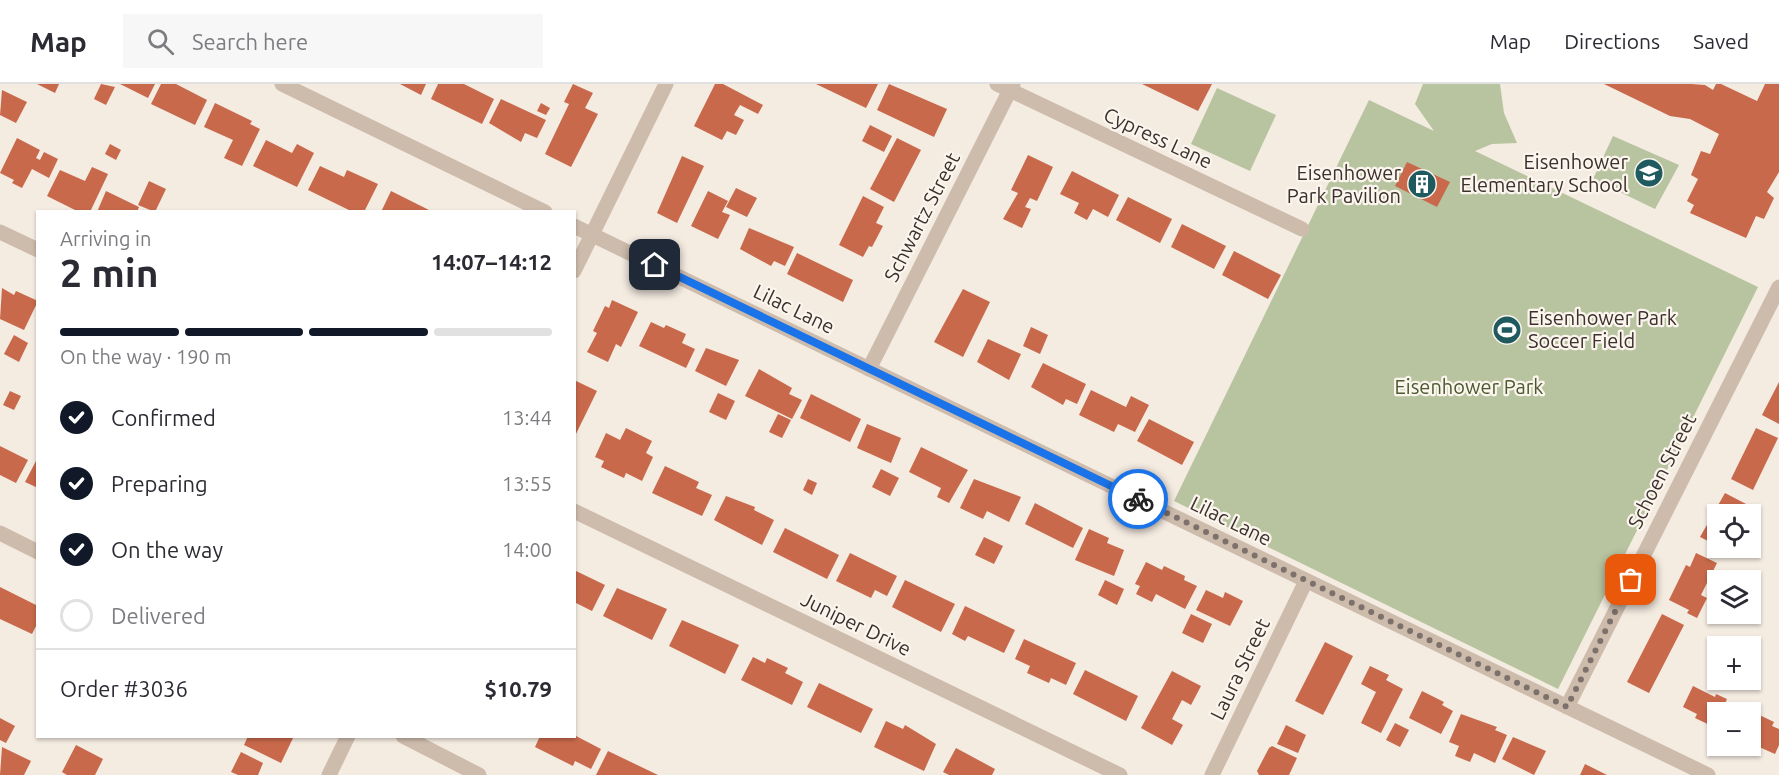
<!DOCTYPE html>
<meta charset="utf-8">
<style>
body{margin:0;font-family:Ubuntu,sans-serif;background:#f7f7f7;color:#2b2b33;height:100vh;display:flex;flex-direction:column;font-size:22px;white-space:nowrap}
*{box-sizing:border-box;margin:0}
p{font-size:20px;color:#7c7c81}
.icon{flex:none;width:33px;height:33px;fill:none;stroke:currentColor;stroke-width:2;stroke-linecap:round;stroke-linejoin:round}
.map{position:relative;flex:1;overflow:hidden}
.panel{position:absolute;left:36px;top:126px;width:540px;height:528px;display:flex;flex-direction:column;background:#fff;border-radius:0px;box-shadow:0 2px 4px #0004}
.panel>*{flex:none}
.tools{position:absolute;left:1707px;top:420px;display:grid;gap:12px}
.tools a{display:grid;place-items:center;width:54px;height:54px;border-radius:0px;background:#fff;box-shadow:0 2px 4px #0004;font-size:30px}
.pin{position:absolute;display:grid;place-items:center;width:51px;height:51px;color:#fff;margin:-26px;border-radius:12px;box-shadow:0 3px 9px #0006}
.courier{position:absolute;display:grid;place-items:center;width:60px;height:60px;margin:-30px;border:4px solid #1a73e8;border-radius:50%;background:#fff;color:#222;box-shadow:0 2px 8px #0007}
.headline em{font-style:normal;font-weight:700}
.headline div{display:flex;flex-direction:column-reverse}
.headline{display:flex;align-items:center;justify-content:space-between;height:102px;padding:0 24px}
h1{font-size:39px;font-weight:700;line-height:45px}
.bar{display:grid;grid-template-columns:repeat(4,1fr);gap:9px 6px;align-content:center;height:72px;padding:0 24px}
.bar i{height:8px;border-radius:4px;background:#e1e1e2}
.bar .selected{background:#111827}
.bar p{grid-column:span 4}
.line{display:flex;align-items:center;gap:15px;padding:0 24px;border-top:2px solid #e1e1e2}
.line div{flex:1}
ol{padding:0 24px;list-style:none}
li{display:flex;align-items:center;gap:18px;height:66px}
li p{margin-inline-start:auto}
li .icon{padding:6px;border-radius:50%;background:#111827;color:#fff;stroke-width:4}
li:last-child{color:#7c7c81}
li i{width:33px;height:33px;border:3px solid #e1e1e2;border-radius:50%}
header{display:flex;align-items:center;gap:36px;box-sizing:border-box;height:84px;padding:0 30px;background:#fff;border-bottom:2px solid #e1e1e2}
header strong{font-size:28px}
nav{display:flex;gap:33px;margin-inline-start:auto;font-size:21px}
.search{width:420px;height:54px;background:#f7f7f7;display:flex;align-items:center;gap:15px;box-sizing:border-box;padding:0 21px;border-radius:0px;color:#7c7c81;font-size:22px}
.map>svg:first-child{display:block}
</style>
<header>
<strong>Map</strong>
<div class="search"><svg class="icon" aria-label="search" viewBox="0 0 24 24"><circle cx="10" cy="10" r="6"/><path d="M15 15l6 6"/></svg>Search here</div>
<nav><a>Map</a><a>Directions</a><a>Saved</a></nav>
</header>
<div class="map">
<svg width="1779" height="691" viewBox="0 0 1779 691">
<rect width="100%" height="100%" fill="#f4ebe1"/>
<g fill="#b8c4a0">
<polygon points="1423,0 1500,0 1504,29 1517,59 1492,60 1475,67 1758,203 1558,605 1174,417 1369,16 1434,47 1415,20"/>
<polygon points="1217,4 1276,31 1250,87 1191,60"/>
<polygon points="1613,52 1679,81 1655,125 1593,95"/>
</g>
<g fill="#c8694b">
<polygon points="37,0 59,0 55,9"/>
<polygon points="101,0 115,3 106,21 94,15"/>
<polygon points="120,0 155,0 148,14"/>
<polygon points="161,0 176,0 207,16 195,41 151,20"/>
<polygon points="400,0 426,0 421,11"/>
<polygon points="438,0 464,0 494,15 482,40 431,15"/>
<polygon points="573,0 593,9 585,24 598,30 571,83 545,70 569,20 564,18"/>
<polygon points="715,0 723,0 763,21 758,30 740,21 734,31 744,36 736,51 727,47 722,56 694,42"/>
<polygon points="816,0 878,0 866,24"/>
<polygon points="889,0 947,25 934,53 877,26"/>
<polygon points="1142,0 1212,0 1198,27"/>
<polygon points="1604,0 1691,0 1705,1 1713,6 1716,0 1721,0 1757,17 1765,0 1779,0 1779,88 1767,108 1774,114 1764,135 1756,132 1746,154 1690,129 1694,121 1687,117 1698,95 1691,91 1701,67 1710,70 1719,50 1690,35 1670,32"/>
<polygon points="2,6 27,18 16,39 0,31"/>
<polygon points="501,15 546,36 537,54 525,49 521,58 489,39"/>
<polygon points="215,19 252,37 250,40 260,45 242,82 224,74 233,56 204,43"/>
<polygon points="541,19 550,24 546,31 537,27"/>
<polygon points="870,41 892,52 884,68 862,57"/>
<polygon points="17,54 40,66 36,74 40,76 44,68 58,75 49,94 32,85 22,104 12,99 14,96 0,89"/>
<polygon points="897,54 921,66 894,118 870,105"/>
<polygon points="266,56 292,69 297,60 314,69 297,103 253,82"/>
<polygon points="110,60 121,66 116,76 105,70"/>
<polygon points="1028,71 1053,83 1037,117 1030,114 1025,123 1031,125 1022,144 1003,135 1018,109 1011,106"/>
<polygon points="682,72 704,82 677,139 657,129"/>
<polygon points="1407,78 1450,98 1437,123 1395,102"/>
<polygon points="320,82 344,93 347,86 378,100 364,128 353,128 308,106"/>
<polygon points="92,83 108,90 90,128 79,128 47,112 60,86 85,97"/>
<polygon points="1072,87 1119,111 1108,133 1093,125 1087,136 1074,129 1079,119 1060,110"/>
<polygon points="149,97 166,105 155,128 138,121"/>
<polygon points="736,104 757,114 747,133 726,123"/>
<polygon points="106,107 139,123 137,128 97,128"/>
<polygon points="391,107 433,128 381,128"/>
<polygon points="708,107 728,117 722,128 730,131 718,155 691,142"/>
<polygon points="863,112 884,123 876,139 883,142 872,163 869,162 863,173 839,161"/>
<polygon points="1128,113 1172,135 1160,159 1116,136"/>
<polygon points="1182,140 1226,162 1214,185 1171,163"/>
<polygon points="749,144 794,163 785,182 774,177 771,182 740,165"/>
<polygon points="1234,167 1281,191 1268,215 1222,191"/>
<polygon points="797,169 853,196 843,218 787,190"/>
<polygon points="2,204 14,211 16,207 38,217 24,246 0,235"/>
<polygon points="963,205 990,218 963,273 934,258"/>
<polygon points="612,216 638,228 621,263 616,260 608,278 587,268 597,249 593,247 605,222 609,224"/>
<polygon points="651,238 664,244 666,241 686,250 682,259 695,265 686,284 639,262"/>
<polygon points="1031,243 1048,251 1040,270 1023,262"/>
<polygon points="14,251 28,259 19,278 4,270"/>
<polygon points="988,255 1021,270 1009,296 977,278"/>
<polygon points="706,264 739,276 726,302 695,287"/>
<polygon points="1043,279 1086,300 1077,320 1066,315 1063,321 1031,303"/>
<polygon points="759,285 792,304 789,310 802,316 792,335 745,312"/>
<polygon points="574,296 597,307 574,354"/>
<polygon points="1779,298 1779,340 1762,331"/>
<polygon points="1091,306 1126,323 1131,312 1149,321 1135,348 1118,340 1114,348 1079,331"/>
<polygon points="10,307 21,312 14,326 3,321"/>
<polygon points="718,309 735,317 726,336 709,328"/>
<polygon points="811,310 861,335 850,358 800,334"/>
<polygon points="778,330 791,336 782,354 769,348"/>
<polygon points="1149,335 1194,358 1182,381 1137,357"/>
<polygon points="867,340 901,354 891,379 857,364"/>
<polygon points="626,344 652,357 646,369 653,373 642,397 626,389 624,394 601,383 604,377 595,373 606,349 620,356"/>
<polygon points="1756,344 1778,354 1753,406 1731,395"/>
<polygon points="0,362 28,376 16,399 0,391"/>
<polygon points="921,363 968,386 949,419 937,413 941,404 909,388"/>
<polygon points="36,377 38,378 38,404 25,398"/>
<polygon points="665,382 699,398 696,404 712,411 702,432 652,409"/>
<polygon points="881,385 899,394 890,412 872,403"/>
<polygon points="808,395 817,399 812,411 803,406"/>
<polygon points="974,395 1021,413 1009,438 987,427 983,435 960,424"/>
<polygon points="1725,409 1748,421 1743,430 1718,430 1718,462 1700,453"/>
<polygon points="726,412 755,423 754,426 774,436 762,461 714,436"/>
<polygon points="1035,419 1083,444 1073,464 1025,440"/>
<polygon points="785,444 839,471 827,495 773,468"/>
<polygon points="1089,445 1109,454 1107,459 1124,466 1114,492 1075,476"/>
<polygon points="984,453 1003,462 994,480 975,471"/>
<polygon points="850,469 897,492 887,512 875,506 871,514 836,497"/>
<polygon points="1696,469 1717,479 1701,511 1707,514 1697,534 1687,529 1689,526 1669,516 1686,481 1690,483"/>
<polygon points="1146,478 1162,486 1164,482 1185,492 1184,496 1197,502 1185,525 1156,510 1152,518 1136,510 1140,502 1135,500"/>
<polygon points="574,486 605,501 592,527 574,518"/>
<polygon points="905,496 955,520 941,548 892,523"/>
<polygon points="1105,496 1124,505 1117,521 1098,511"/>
<polygon points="0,503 38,522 38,538 32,550 0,535"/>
<polygon points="617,504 667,525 652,556 603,532"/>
<polygon points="1206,506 1223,514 1225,508 1243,517 1230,542 1196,526"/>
<polygon points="965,522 1015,546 1004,569 968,552 965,557 952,550"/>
<polygon points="1191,530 1212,540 1203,559 1182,549"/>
<polygon points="1662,530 1684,541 1649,609 1627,598"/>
<polygon points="682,536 739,561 725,590 669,562"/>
<polygon points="1024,555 1076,579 1066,601 1051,594 1049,599 1027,589 1030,582 1015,575"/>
<polygon points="1325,558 1353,572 1323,631 1295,617"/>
<polygon points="753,573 765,579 767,574 788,584 785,589 803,598 792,621 741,596"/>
<polygon points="1370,582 1389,591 1386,596 1403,605 1381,649 1361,639 1376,608 1361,600"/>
<polygon points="1085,586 1138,612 1126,637 1073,610"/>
<polygon points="1172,587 1201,602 1191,621 1182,616 1172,635 1183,641 1172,661 1141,644"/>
<polygon points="819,599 873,625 861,649 807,623"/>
<polygon points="1693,602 1715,613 1716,610 1727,615 1724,622 1730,625 1728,628 1718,628 1718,645 1695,634 1697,630 1683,623"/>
<polygon points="1422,607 1444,618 1442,621 1453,627 1441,650 1409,634"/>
<polygon points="1743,623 1774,638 1772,642 1779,645 1779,661 1775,670 1750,659 1750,628 1740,628"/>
<polygon points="1461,630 1497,643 1495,646 1507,651 1495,679 1474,669 1470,678 1455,672 1459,662 1449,658"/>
<polygon points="0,634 15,642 6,659 0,656"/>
<polygon points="886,637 903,645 905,641 936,660 924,687 874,663"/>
<polygon points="1395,639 1409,646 1400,663 1386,656"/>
<polygon points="1286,641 1306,651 1298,669 1277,660"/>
<polygon points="248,652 294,652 281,679 244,661"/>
<polygon points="540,652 576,652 601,665 591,685 575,677 573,682 535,663"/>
<polygon points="1513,653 1546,667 1534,691 1502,675"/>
<polygon points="76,661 103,675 95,691 67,691 62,688"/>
<polygon points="1272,662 1297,674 1289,691 1259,691 1257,687 1269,664"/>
<polygon points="2,663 31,677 24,691 0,691"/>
<polygon points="956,664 995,685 992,691 949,691 943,688"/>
<polygon points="608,667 658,691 596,691"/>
<polygon points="241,668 263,679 258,691 238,691 231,688"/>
<polygon points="1585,680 1607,691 1580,691"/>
</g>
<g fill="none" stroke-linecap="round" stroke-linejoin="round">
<g stroke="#cdbbac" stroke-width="15">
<polyline points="282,0 545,128"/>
<polyline points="997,0 1302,145"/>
<polyline points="574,142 1708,691"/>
<polyline points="0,148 38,166"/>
<polyline points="574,187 666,0"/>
<polyline points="869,285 1013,0"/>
<polyline points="574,427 1120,691"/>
<polyline points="0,449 38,468"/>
<polyline points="1567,623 1779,203"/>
<polyline points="403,652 479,691"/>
<polyline points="329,691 348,652"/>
<polyline points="1212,691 1306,497"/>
</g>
</g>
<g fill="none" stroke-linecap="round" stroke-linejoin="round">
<polyline stroke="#7c716b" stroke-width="6" stroke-dasharray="0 10.8" points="1138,415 1567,623 1631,496"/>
<polyline stroke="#1a73e8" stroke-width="8" points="655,181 1138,415"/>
</g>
<defs>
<g id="school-disc" transform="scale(1.5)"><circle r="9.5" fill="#1f5a5e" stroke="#fbf5ee"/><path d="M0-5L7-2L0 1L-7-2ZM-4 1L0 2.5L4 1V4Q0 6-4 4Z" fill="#fff"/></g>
<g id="building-disc" transform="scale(1.5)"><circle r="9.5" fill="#1f5a5e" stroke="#fbf5ee"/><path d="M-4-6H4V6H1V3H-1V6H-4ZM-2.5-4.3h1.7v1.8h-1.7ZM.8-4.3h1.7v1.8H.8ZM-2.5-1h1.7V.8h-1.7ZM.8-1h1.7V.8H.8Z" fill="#fff"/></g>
<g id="stadium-disc" transform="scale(1.5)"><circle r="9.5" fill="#1f5a5e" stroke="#fbf5ee"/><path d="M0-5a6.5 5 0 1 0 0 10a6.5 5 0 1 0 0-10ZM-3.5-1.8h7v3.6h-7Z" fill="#fff"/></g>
</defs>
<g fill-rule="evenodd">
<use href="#school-disc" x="1649" y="89"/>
<use href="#building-disc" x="1422" y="100"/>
<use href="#stadium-disc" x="1507" y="246"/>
</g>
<g text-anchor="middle" stroke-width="4.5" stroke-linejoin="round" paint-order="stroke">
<g font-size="20" fill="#3b302b" stroke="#fbf5ee">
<text transform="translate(1158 54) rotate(25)" y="7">Cypress Lane</text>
<text transform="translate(922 133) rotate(-63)" y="7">Schwartz Street</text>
<text transform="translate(794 225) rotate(26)" y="7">Lilac Lane</text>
<text transform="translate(1662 387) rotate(-63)" y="7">Schoen Street</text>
<text transform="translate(1231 437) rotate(26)" y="7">Lilac Lane</text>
<text transform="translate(856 540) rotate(26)" y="7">Juniper Drive</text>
<text transform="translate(1240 585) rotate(-64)" y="7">Laura Street</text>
</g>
<g font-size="20" fill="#3b302b" stroke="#fbf5ee" text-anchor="end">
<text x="1628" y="85">Eisenhower<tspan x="1628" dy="23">Elementary School</tspan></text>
<text x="1401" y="96">Eisenhower<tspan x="1401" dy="23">Park Pavilion</tspan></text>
<text x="1528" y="241" text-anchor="start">Eisenhower Park<tspan x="1528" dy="23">Soccer Field</tspan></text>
</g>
<g font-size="20" fill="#4a5a2e" stroke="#fbf5ee">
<text x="1469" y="310">Eisenhower Park</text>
</g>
</g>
</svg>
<div class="tools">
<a><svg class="icon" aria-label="locate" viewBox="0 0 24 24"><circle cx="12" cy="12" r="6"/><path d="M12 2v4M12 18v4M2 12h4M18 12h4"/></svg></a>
<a><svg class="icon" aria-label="layers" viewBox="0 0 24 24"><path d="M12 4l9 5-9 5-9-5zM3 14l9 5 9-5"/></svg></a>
<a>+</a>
<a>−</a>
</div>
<div class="pin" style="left:1631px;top:496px;background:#ea580c"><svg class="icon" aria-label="bag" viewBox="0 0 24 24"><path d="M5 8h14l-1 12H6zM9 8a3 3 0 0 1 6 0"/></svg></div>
<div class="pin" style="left:655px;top:181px;background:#1f2937"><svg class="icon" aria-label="home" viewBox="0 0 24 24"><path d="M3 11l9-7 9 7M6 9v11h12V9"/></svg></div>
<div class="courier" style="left:1138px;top:415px"><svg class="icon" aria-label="bike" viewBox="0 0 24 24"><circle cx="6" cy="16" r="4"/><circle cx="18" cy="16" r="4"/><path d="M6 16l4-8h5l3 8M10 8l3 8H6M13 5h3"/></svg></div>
<section class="panel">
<div class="headline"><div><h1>2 min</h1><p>Arriving in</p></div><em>14:07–14:12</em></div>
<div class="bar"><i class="selected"></i><i class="selected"></i><i class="selected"></i><i></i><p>On the way · 190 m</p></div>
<ol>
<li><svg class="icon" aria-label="check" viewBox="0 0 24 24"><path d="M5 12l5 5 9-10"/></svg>Confirmed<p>13:44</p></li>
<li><svg class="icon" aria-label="check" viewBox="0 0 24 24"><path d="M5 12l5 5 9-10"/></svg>Preparing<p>13:55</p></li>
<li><svg class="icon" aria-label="check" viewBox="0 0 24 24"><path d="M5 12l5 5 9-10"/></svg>On the way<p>14:00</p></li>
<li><i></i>Delivered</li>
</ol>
<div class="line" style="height:78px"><div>Order #3036</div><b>$10.79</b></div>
</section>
</div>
